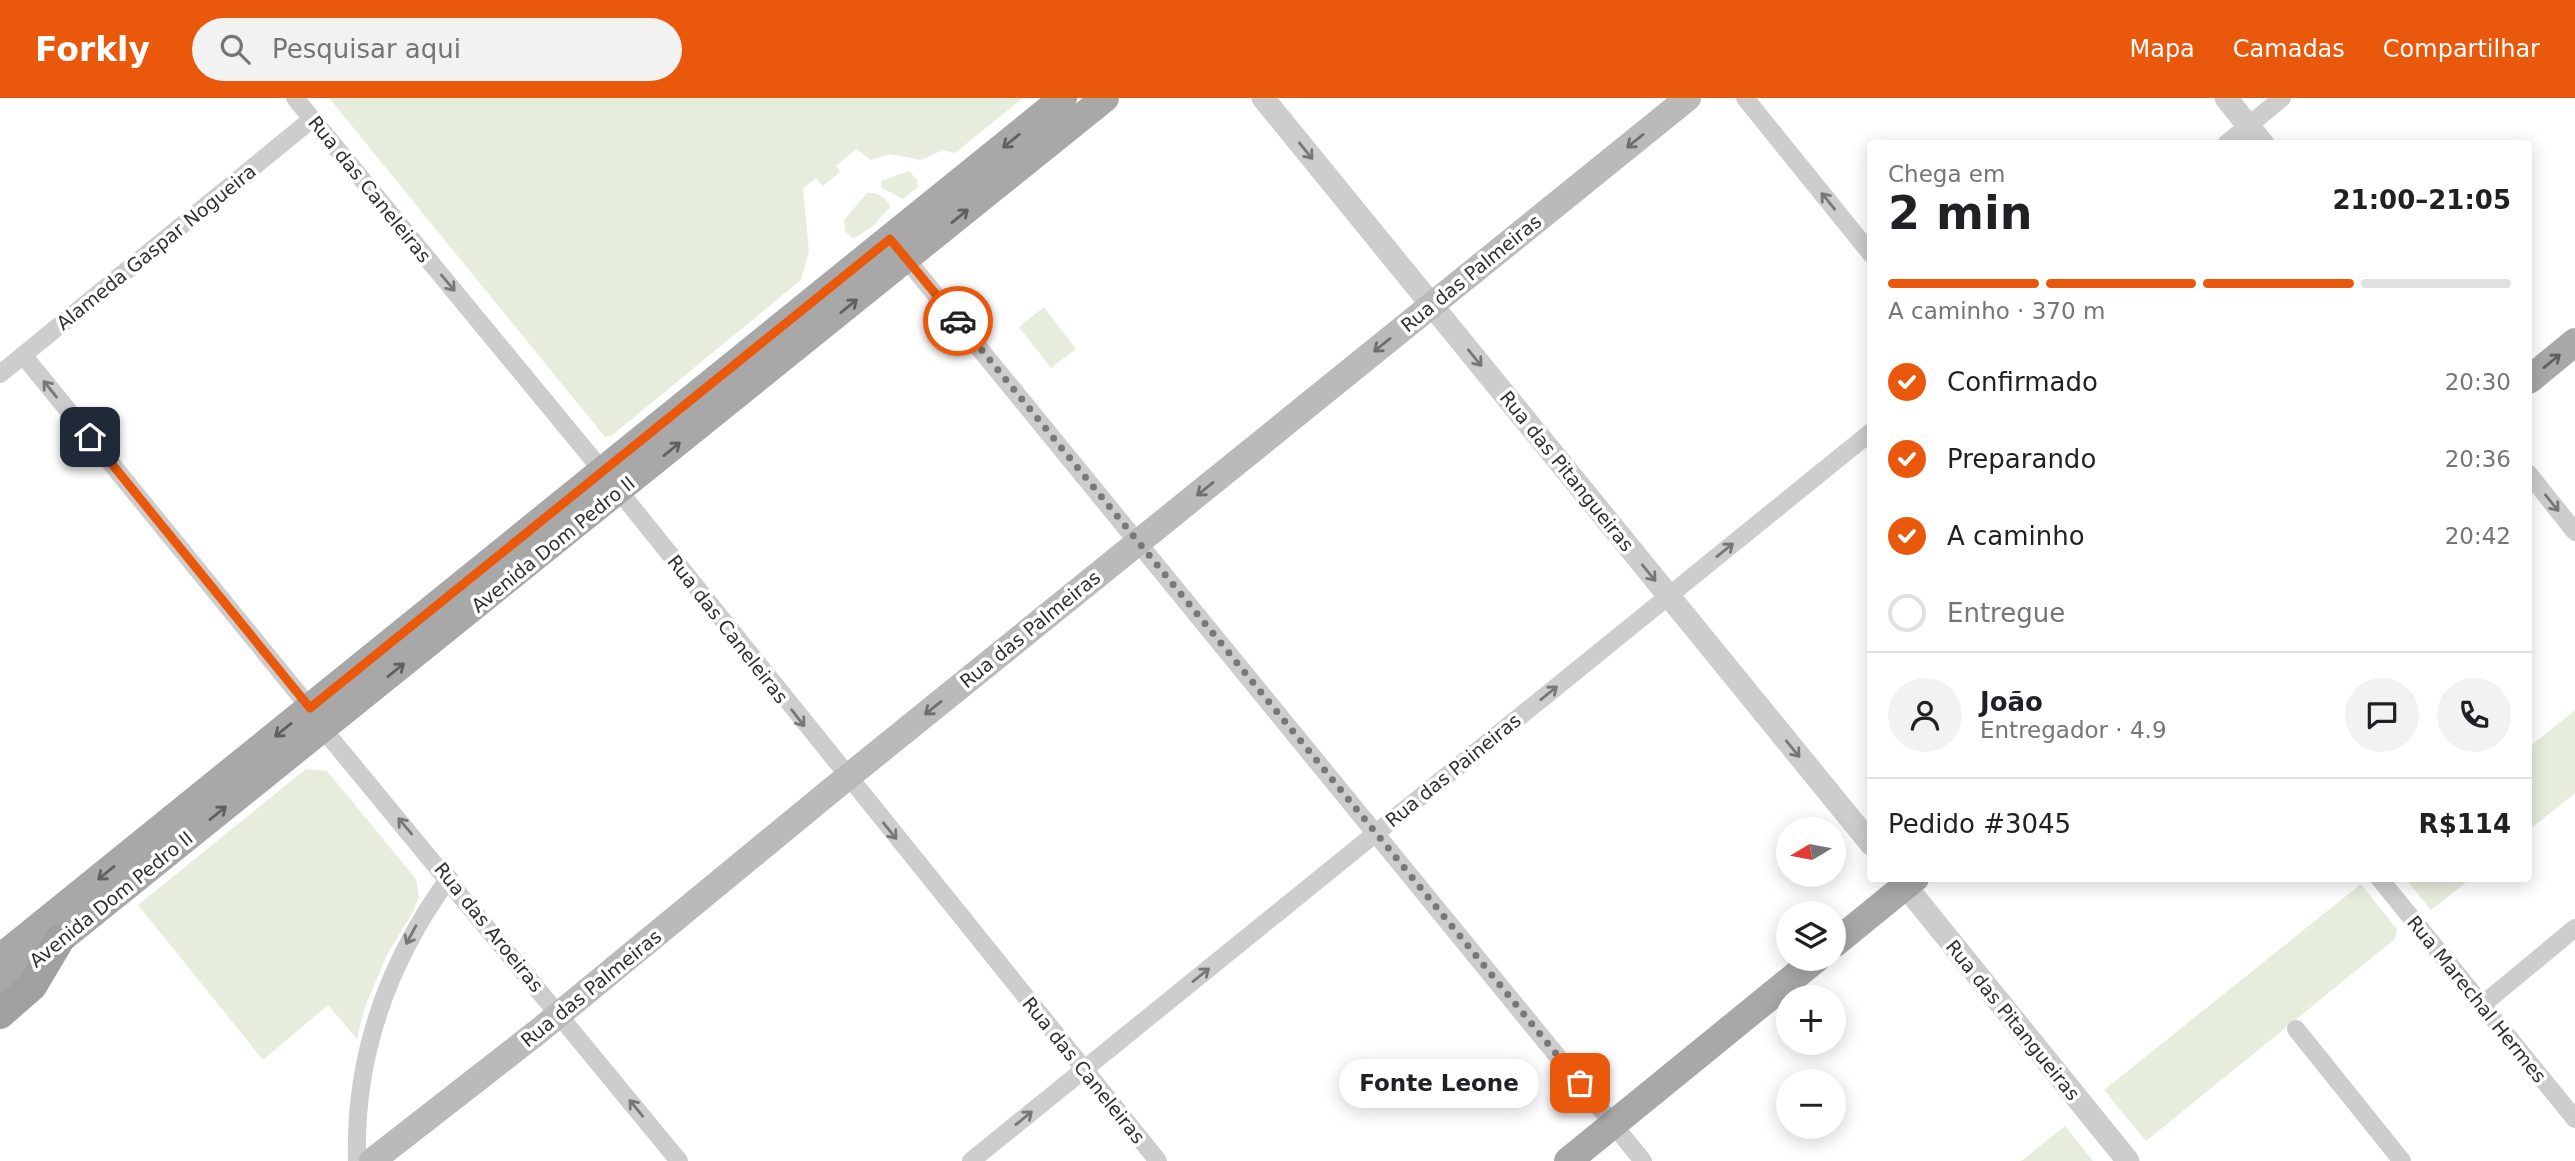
<!DOCTYPE html>
<html lang="pt">
<meta charset="utf-8">
<style>
body{margin:0;font-family:"DejaVu Sans",sans-serif;background:#f2f2f2;color:#202124;height:100vh;display:flex;flex-direction:column;font-size:26px;white-space:nowrap}
*{box-sizing:border-box;margin:0}
p{font-size:23px;color:#757577}
.icon{flex:none;width:38px;height:38px;fill:none;stroke:currentColor;stroke-width:2;stroke-linecap:round;stroke-linejoin:round}
.map{position:relative;flex:1;overflow:hidden}
.drawer{position:absolute;left:1867px;top:42px;width:665px;height:742px;display:flex;flex-direction:column;background:#fff;border-radius:7px;box-shadow:0 4px 18px #0003}
.drawer>*{flex:none}
.needle{width:46px;rotate:260deg}
.tools{position:absolute;left:1776px;top:719px;display:grid;gap:14px}
.tools a{display:grid;place-items:center;width:70px;height:70px;border-radius:50%;background:#fff;box-shadow:0 4px 18px #0003;font-size:35px}
.pin{position:absolute;display:grid;place-items:center;width:60px;height:60px;color:#fff;margin:-30px;border-radius:14px;box-shadow:0 4px 10px #0006}
.courier{position:absolute;display:grid;place-items:center;width:70px;height:70px;margin:-35px;border:5px solid #ea580c;border-radius:50%;background:#fff;color:#222;box-shadow:0 2px 9px #0007}
.bubble{position:absolute;height:49px;border-radius:24px;background:#fff;box-shadow:0 4px 18px #0003;font-size:23px;font-weight:700;line-height:49px;text-align:center}
.head em{font-style:normal;font-weight:700}
.head div{display:flex;flex-direction:column-reverse}
.head{display:flex;align-items:center;justify-content:space-between;height:119px;padding:0 21px}
h1{font-size:46px;font-weight:700;line-height:52px}
.bar{display:grid;grid-template-columns:repeat(4,1fr);gap:10px 7px;align-content:center;height:84px;padding:0 21px}
.bar i{height:9px;border-radius:5px;background:#e0e0e0}
.bar .on{background:#ea580c}
.bar p{grid-column:span 4}
.line{display:flex;align-items:center;gap:18px;padding:0 21px;border-top:2px solid #e0e0e0}
.line div{flex:1}
.round{display:grid;place-items:center;flex:none;width:74px;height:74px;border-radius:37px;background:#f2f2f2}
ol{padding:0 21px;list-style:none}
li{display:flex;align-items:center;gap:21px;height:77px}
li p{margin-inline-start:auto}
li .icon{padding:7px;border-radius:50%;background:#ea580c;color:#fff;stroke-width:4}
li:last-child{color:#757577}
li i{width:38px;height:38px;border:4px solid #e0e0e0;border-radius:50%}
header{display:flex;align-items:center;gap:42px;box-sizing:border-box;height:98px;padding:0 35px;background:#ea580c;color:#fff}
header strong{font-size:33px}
nav{display:flex;gap:38px;margin-inline-start:auto;font-size:24px}
.search{width:490px;height:63px;background:#f2f2f2;display:flex;align-items:center;gap:18px;box-sizing:border-box;padding:0 24px;border-radius:38px;color:#757577;font-size:26px}
.map>svg:first-child{display:block}
</style>
<header>
<strong>Forkly</strong>
<div class="search"><svg class="icon" aria-label="search" viewBox="0 0 24 24"><circle cx="10" cy="10" r="6"/><path d="M15 15l6 6"/></svg>Pesquisar aqui</div>
<nav><a>Mapa</a><a>Camadas</a><a>Compartilhar</a></nav>
</header>
<div class="map">
<svg width="2575" height="1063" viewBox="0 0 2575 1063">
<rect width="100%" height="100%" fill="#fff"/>
<g fill="#e6eddd">
<polygon points="329,0 1023,0 955,55 943,52 921,62 889,56 871,62 856,51 836,68 840,74 823,88 816,80 803,90 809,154 801,182 611,338 605,339"/>
<polygon points="909,73 917,82 918,89 903,101 882,90 881,83"/>
<path d="M867,95C876,93 889,101 890,109L873,128L853,141L845,133L844,122Z"/>
<polygon points="1044,209 1076,251 1051,270 1019,229"/>
<polygon points="2575,612 2575,695 2529,732 2529,649"/>
<polygon points="306,671 327,673 416,781 419,798 414,812 387,857 364,911 357,941 328,907 263,962 138,807"/>
<polygon points="2406,781 2470,781 2431,812"/>
<polygon points="2361,786 2397,831 2395,841 2146,1043 2104,992"/>
<polygon points="2065,1028 2093,1063 2021,1063"/>
</g>
<g fill="none" stroke-linecap="round" stroke-linejoin="round">
<g stroke="#cdcdcd" stroke-width="18">
<polyline points="295,0 619,393 1158,1063"/>
<polyline points="1745,0 1871,156"/>
<polyline points="2226,46 2282,0"/>
<polyline points="899,152 1643,1063"/>
<polyline points="23,257 310,610"/>
<polyline points="0,276 312,21"/>
<polyline points="2529,376 2575,434"/>
<polyline points="323,631 679,1063"/>
<polyline points="2379,780 2575,1021"/>
<polyline points="2482,907 2575,830"/>
<polyline points="2296,931 2402,1063"/>
<path d="M357,1063C354,959 388,864 449,780"/>
<polyline points="971,1063 1871,334"/>
</g>
<g stroke="#cdcdcd" stroke-width="23">
<polyline points="1263,0 1871,746"/>
<polyline points="2226,0 2263,46"/>
<polyline points="1899,780 2128,1063"/>
</g>
<polyline stroke="#bababa" stroke-width="26" points="372,1063 540,932 828,695 1688,0"/>
<g stroke="#a8a8a8" stroke-width="28">
<polyline points="2529,282 2575,244"/>
<polyline points="1834,846 1915,780"/>
<polyline points="0,860 1063,0"/>
<polyline points="0,890 1105,0"/>
<polyline points="1568,1063 1816,861"/>
</g>
<polyline stroke="#a0a0a0" stroke-width="30" points="0,916 32,888 60,841"/>
</g>
<defs><path id="oneway-shaft" d="M-6 0H5M1.5-3L5.5 0L1.5 3" fill="none" stroke-width="1.6" stroke-linecap="round" stroke-linejoin="round" transform="scale(1.75)"/></defs>
<g stroke="#606060">
<use href="#oneway-shaft" transform="translate(1011 43) rotate(141)"/>
<use href="#oneway-shaft" transform="translate(960 118) rotate(-39)"/>
<use href="#oneway-shaft" transform="translate(849 208) rotate(-39)"/>
<use href="#oneway-shaft" transform="translate(2552 263) rotate(-39)"/>
<use href="#oneway-shaft" transform="translate(672 351) rotate(-39)"/>
<use href="#oneway-shaft" transform="translate(396 572) rotate(-39)"/>
<use href="#oneway-shaft" transform="translate(283 632) rotate(141)"/>
<use href="#oneway-shaft" transform="translate(218 715) rotate(-39)"/>
<use href="#oneway-shaft" transform="translate(106 775) rotate(141)"/>
</g>
<g stroke="#6e6e6e">
<use href="#oneway-shaft" transform="translate(1635 43) rotate(141)"/>
<use href="#oneway-shaft" transform="translate(1382 247) rotate(141)"/>
<use href="#oneway-shaft" transform="translate(1205 391) rotate(141)"/>
<use href="#oneway-shaft" transform="translate(933 610) rotate(141)"/>
</g>
<g stroke="#777">
<use href="#oneway-shaft" transform="translate(1306 53) rotate(51)"/>
<use href="#oneway-shaft" transform="translate(1828 103) rotate(-129)"/>
<use href="#oneway-shaft" transform="translate(448 185) rotate(50)"/>
<use href="#oneway-shaft" transform="translate(1475 260) rotate(51)"/>
<use href="#oneway-shaft" transform="translate(50 291) rotate(-129)"/>
<use href="#oneway-shaft" transform="translate(2552 405) rotate(51)"/>
<use href="#oneway-shaft" transform="translate(1725 452) rotate(-39)"/>
<use href="#oneway-shaft" transform="translate(1649 475) rotate(51)"/>
<use href="#oneway-shaft" transform="translate(1549 595) rotate(-39)"/>
<use href="#oneway-shaft" transform="translate(798 620) rotate(52)"/>
<use href="#oneway-shaft" transform="translate(1793 651) rotate(51)"/>
<use href="#oneway-shaft" transform="translate(405 728) rotate(-130)"/>
<use href="#oneway-shaft" transform="translate(890 733) rotate(51)"/>
<use href="#oneway-shaft" transform="translate(411 837) rotate(118)"/>
<use href="#oneway-shaft" transform="translate(1201 877) rotate(-39)"/>
<use href="#oneway-shaft" transform="translate(636 1010) rotate(-129)"/>
<use href="#oneway-shaft" transform="translate(1024 1020) rotate(-39)"/>
</g>
<g fill="none" stroke-linecap="round" stroke-linejoin="round">
<polyline stroke="#787878" stroke-width="7" stroke-dasharray="0 12.6" points="958,223 1580,985"/>
<polyline stroke="#ea580c" stroke-width="9" points="90,339 310,610 890,141 958,223"/>
</g>
<g text-anchor="middle" stroke-width="7" stroke-linejoin="round" paint-order="stroke">
<g font-size="19" fill="#303030" stroke="#fff">
<text transform="translate(370 91) rotate(51)" y="7">Rua das Caneleiras</text>
<text transform="translate(156 149) rotate(-39)" y="7">Alameda Gaspar Nogueira</text>
<text transform="translate(1471 175) rotate(-39)" y="7">Rua das Palmeiras</text>
<text transform="translate(1567 373) rotate(51)" y="7">Rua das Pitangueiras</text>
<text transform="translate(553 446) rotate(-39)" y="7">Avenida Dom Pedro II</text>
<text transform="translate(728 531) rotate(52)" y="7">Rua das Caneleiras</text>
<text transform="translate(1030 531) rotate(-39)" y="7">Rua das Palmeiras</text>
<text transform="translate(1453 672) rotate(-39)" y="7">Rua das Paineiras</text>
<text transform="translate(111 801) rotate(-39)" y="7">Avenida Dom Pedro II</text>
<text transform="translate(489 829) rotate(51)" y="7">Rua das Aroeiras</text>
<text transform="translate(591 890) rotate(-39)" y="7">Rua das Palmeiras</text>
<text transform="translate(2477 901) rotate(51)" y="7">Rua Marechal Hermes</text>
<text transform="translate(2013 922) rotate(51)" y="7">Rua das Pitangueiras</text>
<text transform="translate(1084 972) rotate(51)" y="7">Rua das Caneleiras</text>
</g>
</g>
</svg>
<div class="tools">
<a><svg class="needle" viewBox="-14 -14 28 28"><path d="M0-13l5 13h-10z" fill="#e53935"/><path d="M0 13l5-13h-10z" fill="#757577"/></svg></a>
<a><svg class="icon" aria-label="layers" viewBox="0 0 24 24"><path d="M12 4l9 5-9 5-9-5zM3 14l9 5 9-5"/></svg></a>
<a>+</a>
<a>−</a>
</div>
<div class="pin" style="left:1580px;top:985px;background:#ea580c"><svg class="icon" aria-label="bag" viewBox="0 0 24 24"><path d="M5 8h14l-1 12H6zM9 8a3 3 0 0 1 6 0"/></svg></div>
<div class="pin" style="left:90px;top:339px;background:#1f2937"><svg class="icon" aria-label="home" viewBox="0 0 24 24"><path d="M3 11l9-7 9 7M6 9v11h12V9"/></svg></div>
<div class="courier" style="left:958px;top:223px"><svg class="icon" aria-label="car" viewBox="0 0 24 24"><path d="M5 17H2v-5l4-1 3-4h7l3 4 3 1v5h-3M9 17h6M6 11h13"/><circle cx="7" cy="17" r="2"/><circle cx="17" cy="17" r="2"/></svg></div>
<div class="bubble" style="left:1339px;top:961px;width:200px">Fonte Leone</div>
<section class="drawer">
<div class="head"><div><h1>2 min</h1><p>Chega em</p></div><em>21:00–21:05</em></div>
<div class="bar"><i class="on"></i><i class="on"></i><i class="on"></i><i></i><p>A caminho · 370 m</p></div>
<ol>
<li><svg class="icon" aria-label="check" viewBox="0 0 24 24"><path d="M5 12l5 5 9-10"/></svg>Confirmado<p>20:30</p></li>
<li><svg class="icon" aria-label="check" viewBox="0 0 24 24"><path d="M5 12l5 5 9-10"/></svg>Preparando<p>20:36</p></li>
<li><svg class="icon" aria-label="check" viewBox="0 0 24 24"><path d="M5 12l5 5 9-10"/></svg>A caminho<p>20:42</p></li>
<li><i></i>Entregue</li>
</ol>
<div class="line" style="height:126px"><a class="round"><svg class="icon" aria-label="person" viewBox="0 0 24 24"><circle cx="12" cy="8" r="4"/><path d="M4 21q1-7 8-7t8 7"/></svg></a><div><b>João</b><p>Entregador · 4.9</p></div><a class="round"><svg class="icon" aria-label="chat" viewBox="0 0 24 24"><path d="M4 5h16v11H9l-5 4z"/></svg></a><a class="round"><svg class="icon" aria-label="phone" viewBox="0 0 24 24"><path d="M5 4h4l2 5-3 2q2 4 5 5l2-3 5 2v4C11 20 4 13 5 4z"/></svg></a></div>
<div class="line" style="height:91px"><div>Pedido #3045</div><b>R$114</b></div>
</section>
</div>
